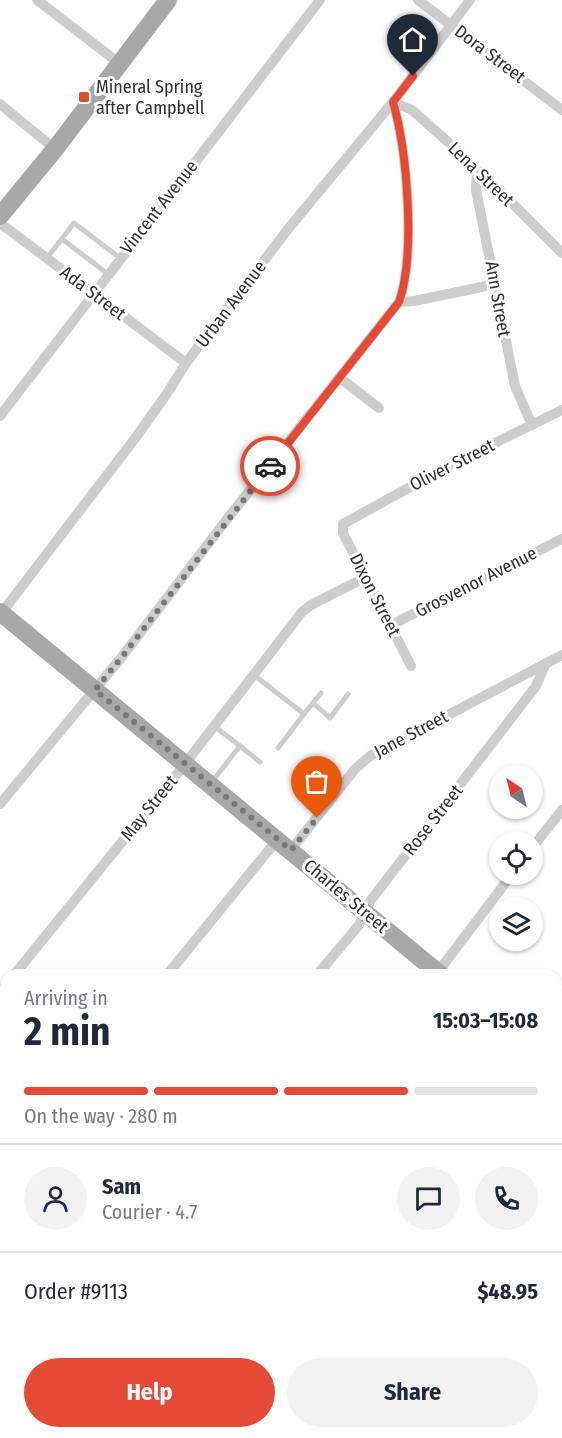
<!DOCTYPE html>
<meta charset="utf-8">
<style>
body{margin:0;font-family:"Fira Sans Condensed",sans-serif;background:#f2f2f3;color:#1f2937;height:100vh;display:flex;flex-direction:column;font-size:22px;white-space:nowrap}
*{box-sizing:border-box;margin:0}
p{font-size:20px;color:#747a83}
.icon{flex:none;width:33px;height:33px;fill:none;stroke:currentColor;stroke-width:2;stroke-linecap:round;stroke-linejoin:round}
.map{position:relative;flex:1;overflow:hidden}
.side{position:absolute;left:0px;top:969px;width:562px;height:470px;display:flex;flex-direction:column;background:#fff;border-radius:18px 18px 0 0;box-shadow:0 2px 4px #0004}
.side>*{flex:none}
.needle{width:39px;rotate:325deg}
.fabs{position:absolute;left:489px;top:765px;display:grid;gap:12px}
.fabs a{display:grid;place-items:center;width:54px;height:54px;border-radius:50%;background:#fff;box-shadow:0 2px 4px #0004;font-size:30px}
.pin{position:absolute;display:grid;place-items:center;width:51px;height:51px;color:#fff;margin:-62px -26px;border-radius:50% 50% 50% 0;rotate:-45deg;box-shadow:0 0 6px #0007}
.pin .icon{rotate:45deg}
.courier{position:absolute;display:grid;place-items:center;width:60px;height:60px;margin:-30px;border:4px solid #e54b34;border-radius:50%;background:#fff;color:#222;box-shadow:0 2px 8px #0007}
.headline em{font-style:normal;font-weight:700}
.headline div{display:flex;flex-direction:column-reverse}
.headline{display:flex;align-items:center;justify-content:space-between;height:102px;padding:0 24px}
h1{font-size:39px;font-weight:700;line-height:45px}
.bar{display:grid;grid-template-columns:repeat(4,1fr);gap:9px 6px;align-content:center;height:72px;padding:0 24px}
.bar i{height:8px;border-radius:4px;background:#e0e1e3}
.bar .selected{background:#e54b34}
.bar p{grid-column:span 4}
.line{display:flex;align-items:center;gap:15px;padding:0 24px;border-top:2px solid #e0e1e3}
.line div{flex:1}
.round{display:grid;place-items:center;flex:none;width:63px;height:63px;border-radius:32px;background:#f2f2f3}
.action{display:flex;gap:12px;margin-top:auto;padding:12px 24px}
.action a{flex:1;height:69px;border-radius:36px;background:#e54b34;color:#fff;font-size:24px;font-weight:700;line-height:69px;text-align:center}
.action a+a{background:#f2f2f3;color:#1f2937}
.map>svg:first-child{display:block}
</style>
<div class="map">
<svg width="562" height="1438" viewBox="0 0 562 1438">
<rect width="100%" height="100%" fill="#fff"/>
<polygon fill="#e3edde" points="192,1433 273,1433 268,1438 192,1438"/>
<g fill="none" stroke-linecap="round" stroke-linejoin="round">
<g stroke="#cdcdcd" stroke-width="5">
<polyline points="62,239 108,274"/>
<polyline points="47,258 74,223 120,258"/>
<polyline points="254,675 304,714 278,748"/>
<polyline points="313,703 330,718 348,694"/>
<polyline points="304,714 321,693"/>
<polyline points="240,746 260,762"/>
<polyline points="211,783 240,746 214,726"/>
</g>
<g stroke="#cdcdcd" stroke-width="10">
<polyline points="37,0 119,63"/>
<polyline points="418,0 562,110"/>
<polyline points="393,102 412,110 465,157 477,171 500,191 562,253"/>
<polyline points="0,104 55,149"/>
<polyline points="477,171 476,190 515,386 532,425"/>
<polyline points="0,223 186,363"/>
<polyline points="399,302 414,301 496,284"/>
<polyline points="340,378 379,408"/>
<polyline points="0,416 320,0"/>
<polyline points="0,615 136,437 166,395 186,363 288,229 393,102 470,0"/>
<polyline points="391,625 562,539"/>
<polyline points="411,666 343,533 343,524 450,465 562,410"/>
<path d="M0,804L121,658L224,523L399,302C416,254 407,151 393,102"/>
<polyline points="532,848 562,810"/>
<polyline points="291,850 355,769 370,756 562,655"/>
<polyline points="438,972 512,874"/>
<polyline points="14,975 185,764 302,612 311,605 366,577"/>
<polyline points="167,975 277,840"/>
<polyline points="317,975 359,925 371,900 536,686 546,663"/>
<polyline points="0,992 6,985"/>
<polyline points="556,1013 562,1006"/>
<polyline points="0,1076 6,1090"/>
<polyline points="556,1190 562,1213"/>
<polyline points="0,1194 6,1191"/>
<polyline points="556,1253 562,1246"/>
<polyline points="556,1358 562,1360"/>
<polyline points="85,1438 90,1432"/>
<polyline points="267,1438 272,1432"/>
<polyline points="403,1438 407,1432"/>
<polyline points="511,1438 514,1432"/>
</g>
<g stroke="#a8a8a8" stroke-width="18">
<polyline points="0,216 55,149 168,0"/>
<polyline points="0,612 441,975"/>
<polyline points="556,1071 562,1075"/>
</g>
</g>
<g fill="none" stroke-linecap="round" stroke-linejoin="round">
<polyline stroke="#787878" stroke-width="6" stroke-dasharray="0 10.8" points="270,466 121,658 95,690 291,850 317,818"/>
<path stroke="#e54b34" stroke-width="8" d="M270,466L399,302C416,254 407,150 393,102L413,76"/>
</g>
<rect fill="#e54b34" stroke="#fff" stroke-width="2" x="78" y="91" width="12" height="12" rx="3"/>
<g text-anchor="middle" stroke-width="6" stroke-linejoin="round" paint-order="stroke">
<g font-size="18" fill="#303030" stroke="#fff">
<text transform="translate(490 54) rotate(37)" y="6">Dora Street</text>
<text transform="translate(481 174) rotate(44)" y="6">Lena Street</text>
<text transform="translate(159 207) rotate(-52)" y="6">Vincent Avenue</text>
<text transform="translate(93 293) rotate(37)" y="6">Ada Street</text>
<text transform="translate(498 299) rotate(80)" y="6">Ann Street</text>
<text transform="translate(231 304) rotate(-53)" y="6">Urban Avenue</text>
<text transform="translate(452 465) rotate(-27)" y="6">Oliver Street</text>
<text transform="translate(476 582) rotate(-27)" y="6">Grosvenor Avenue</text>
<text transform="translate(375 595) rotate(63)" y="6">Dixon Street</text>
<text transform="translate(411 734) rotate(-28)" y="6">Jane Street</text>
<text transform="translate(149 808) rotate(-51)" y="6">May Street</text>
<text transform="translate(433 820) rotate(-52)" y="6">Rose Street</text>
<text transform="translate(346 896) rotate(40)" y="6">Charles Street</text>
</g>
<g font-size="18" fill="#303030" stroke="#fff" text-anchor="start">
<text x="96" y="93">Mineral Spring<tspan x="96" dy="21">after Campbell</tspan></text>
</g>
</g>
</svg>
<div class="fabs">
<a><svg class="needle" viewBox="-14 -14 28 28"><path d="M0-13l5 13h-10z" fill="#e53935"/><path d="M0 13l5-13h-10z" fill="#747a83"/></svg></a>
<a><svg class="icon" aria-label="locate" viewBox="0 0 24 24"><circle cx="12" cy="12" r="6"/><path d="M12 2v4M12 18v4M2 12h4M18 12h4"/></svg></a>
<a><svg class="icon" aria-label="layers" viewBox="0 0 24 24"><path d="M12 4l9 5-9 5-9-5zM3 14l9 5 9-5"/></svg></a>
</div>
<div class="pin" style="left:317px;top:818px;background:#ea580c"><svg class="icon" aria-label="bag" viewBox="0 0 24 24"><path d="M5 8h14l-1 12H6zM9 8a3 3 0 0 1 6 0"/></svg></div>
<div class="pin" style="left:413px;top:76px;background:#1f2937"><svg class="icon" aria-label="home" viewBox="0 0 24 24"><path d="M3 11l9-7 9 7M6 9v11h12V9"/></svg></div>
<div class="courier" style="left:270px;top:466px"><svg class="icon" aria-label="car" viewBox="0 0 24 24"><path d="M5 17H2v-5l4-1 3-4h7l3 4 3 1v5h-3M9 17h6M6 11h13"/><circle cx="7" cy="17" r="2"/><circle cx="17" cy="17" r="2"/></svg></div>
<section class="side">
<div class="headline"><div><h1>2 min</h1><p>Arriving in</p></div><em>15:03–15:08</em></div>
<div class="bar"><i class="selected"></i><i class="selected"></i><i class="selected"></i><i></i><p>On the way · 280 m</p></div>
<div class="line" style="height:108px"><a class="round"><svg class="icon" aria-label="person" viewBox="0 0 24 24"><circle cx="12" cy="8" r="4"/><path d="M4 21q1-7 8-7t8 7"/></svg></a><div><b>Sam</b><p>Courier · 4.7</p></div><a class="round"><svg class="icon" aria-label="chat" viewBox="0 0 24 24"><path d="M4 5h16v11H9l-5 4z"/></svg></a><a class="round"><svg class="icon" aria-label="phone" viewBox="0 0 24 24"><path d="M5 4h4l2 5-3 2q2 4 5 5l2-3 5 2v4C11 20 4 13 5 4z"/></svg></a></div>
<div class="line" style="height:78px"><div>Order #9113</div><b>$48.95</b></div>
<div class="action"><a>Help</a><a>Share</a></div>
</section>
</div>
